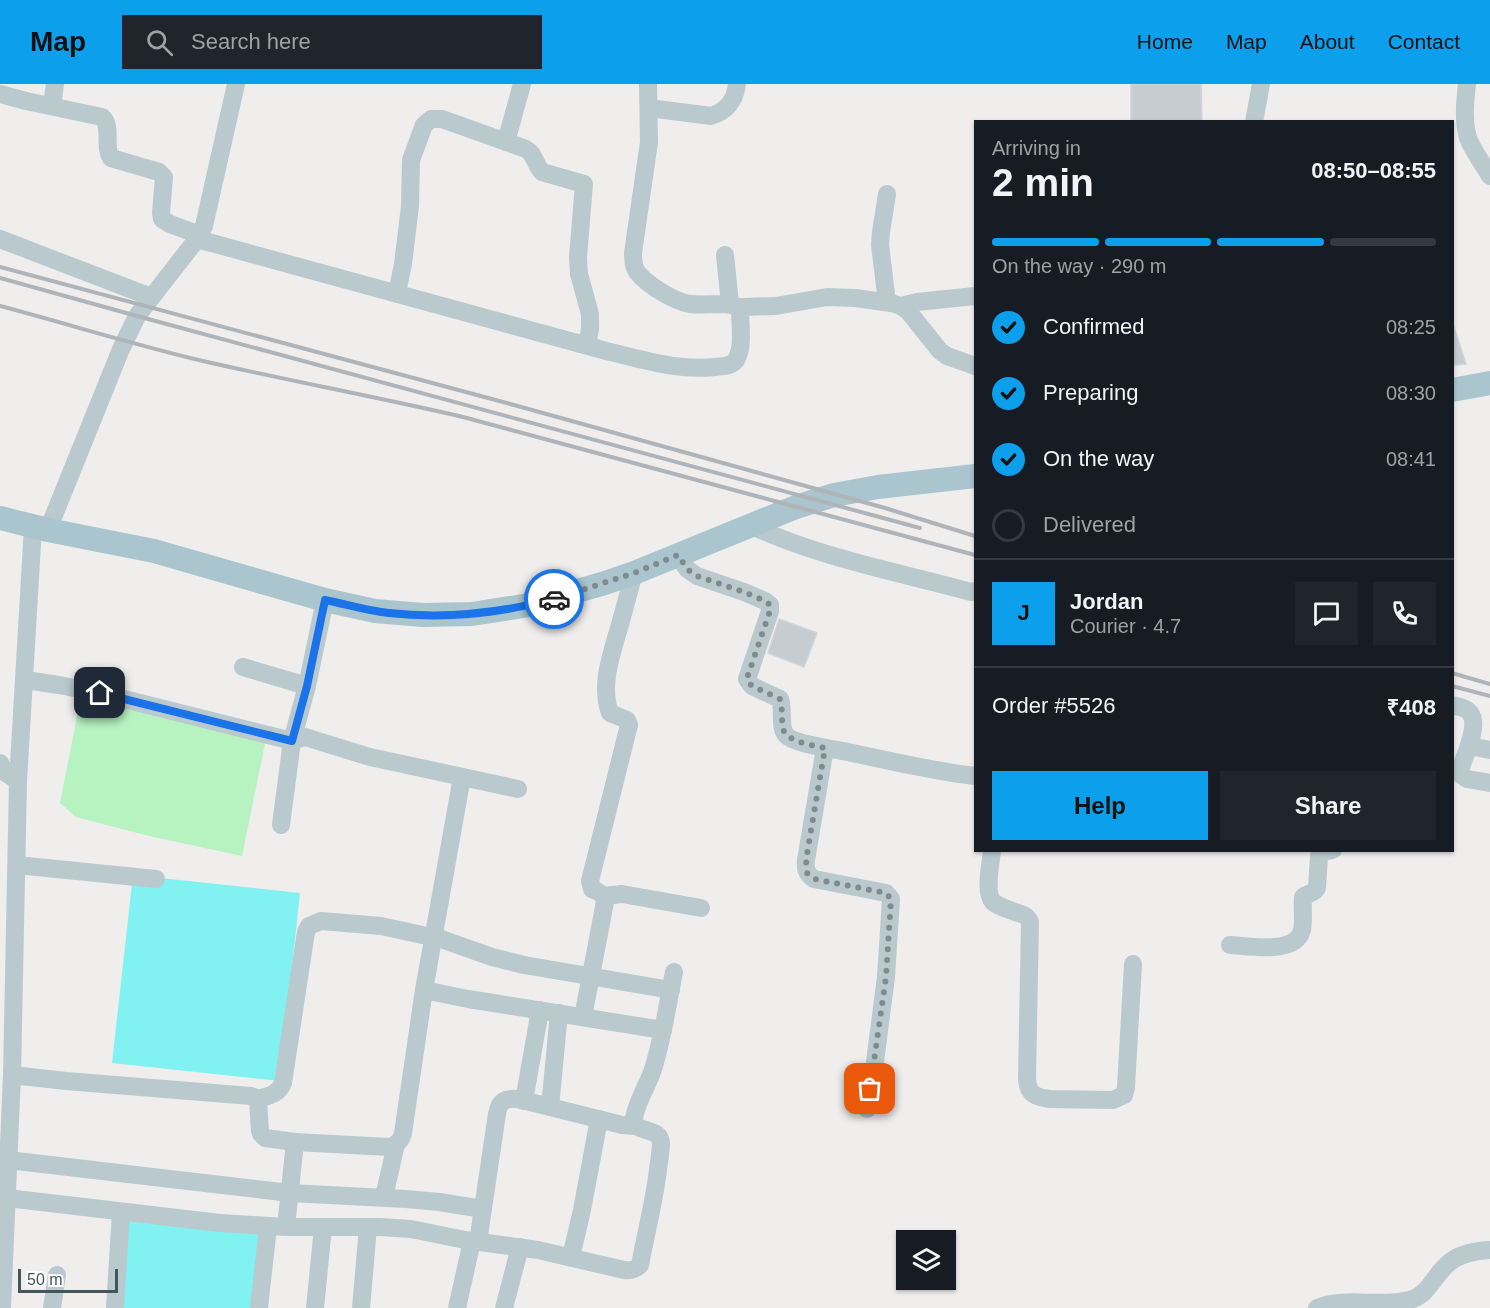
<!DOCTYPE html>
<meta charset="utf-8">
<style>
body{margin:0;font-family:Helvetica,sans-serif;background:#20242c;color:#f1f3f6;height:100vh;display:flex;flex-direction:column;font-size:22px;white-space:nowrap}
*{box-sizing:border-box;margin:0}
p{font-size:20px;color:#9ea1a6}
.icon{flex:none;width:33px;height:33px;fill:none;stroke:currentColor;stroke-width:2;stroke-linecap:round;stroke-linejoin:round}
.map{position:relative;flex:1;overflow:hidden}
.side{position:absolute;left:974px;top:36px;width:480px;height:732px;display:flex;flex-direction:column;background:#171b24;border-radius:0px;box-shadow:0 2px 4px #0004}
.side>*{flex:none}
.fabs{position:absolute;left:896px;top:1146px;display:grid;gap:12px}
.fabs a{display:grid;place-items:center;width:60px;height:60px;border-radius:0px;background:#171b24;box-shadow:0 2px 4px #0004;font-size:30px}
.scale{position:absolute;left:18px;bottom:15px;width:100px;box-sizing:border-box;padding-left:6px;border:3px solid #44565c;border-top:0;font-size:16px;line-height:21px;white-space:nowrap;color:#44565c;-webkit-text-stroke:4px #fff;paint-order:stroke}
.pin{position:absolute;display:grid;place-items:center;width:51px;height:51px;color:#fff;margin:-26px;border-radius:12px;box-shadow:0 3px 9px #0006}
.courier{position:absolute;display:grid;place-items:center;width:60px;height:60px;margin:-30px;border:4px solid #1a73e8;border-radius:50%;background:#fff;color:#222;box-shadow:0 2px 8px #0007}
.overview em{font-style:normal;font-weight:600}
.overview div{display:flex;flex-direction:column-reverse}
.overview{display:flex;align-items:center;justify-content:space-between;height:102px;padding:0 18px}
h1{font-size:39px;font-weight:600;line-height:45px}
.bar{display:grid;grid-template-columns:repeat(4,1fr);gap:9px 6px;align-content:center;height:72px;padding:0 18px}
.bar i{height:8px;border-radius:4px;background:#363941}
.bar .active{background:#0c9feb}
.bar p{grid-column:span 4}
.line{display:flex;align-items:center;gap:15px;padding:0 18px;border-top:2px solid #363941}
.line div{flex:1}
.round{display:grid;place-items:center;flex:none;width:63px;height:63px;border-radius:0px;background:#20242c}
ol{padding:0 18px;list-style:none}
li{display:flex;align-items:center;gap:18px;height:66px}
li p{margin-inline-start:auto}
li .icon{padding:6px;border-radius:50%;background:#0c9feb;color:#111;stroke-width:4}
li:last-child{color:#9ea1a6}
li i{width:33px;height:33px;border:3px solid #363941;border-radius:50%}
.primary-button{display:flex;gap:12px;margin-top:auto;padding:12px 18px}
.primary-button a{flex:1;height:69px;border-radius:0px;background:#0c9feb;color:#111;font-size:24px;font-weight:600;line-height:69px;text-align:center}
.primary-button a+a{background:#20242c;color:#f1f3f6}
header{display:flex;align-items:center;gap:36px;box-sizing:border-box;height:84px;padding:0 30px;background:#0c9feb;color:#111}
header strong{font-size:28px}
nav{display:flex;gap:33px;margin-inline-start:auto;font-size:21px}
.search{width:420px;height:54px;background:#20242c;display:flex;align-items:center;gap:15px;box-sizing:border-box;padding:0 21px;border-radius:0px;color:#9ea1a6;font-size:22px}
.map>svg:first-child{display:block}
</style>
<header>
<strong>Map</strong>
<div class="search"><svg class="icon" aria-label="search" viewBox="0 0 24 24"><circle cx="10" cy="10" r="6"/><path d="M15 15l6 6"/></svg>Search here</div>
<nav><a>Home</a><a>Map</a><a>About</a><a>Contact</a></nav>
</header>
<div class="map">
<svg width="1490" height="1224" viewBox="0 0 1490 1224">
<rect width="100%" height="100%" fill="#f0eded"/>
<polygon fill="#b7f2c1" points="82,607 268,645 242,772 149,752 76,733 60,719"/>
<g fill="#81f2f1">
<polygon points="133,791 300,809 280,997 112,979"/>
<polygon points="122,1137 260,1145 255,1224 117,1224"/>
</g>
<g fill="#c6ccd0" stroke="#d0d5d9" stroke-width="1.5">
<polygon points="1131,0 1201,0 1202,38 1131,38"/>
<polygon points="1454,243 1466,280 1452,281 1452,244"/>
<polygon points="779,535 817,549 804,583 768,569"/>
</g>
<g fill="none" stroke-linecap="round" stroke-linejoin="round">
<g stroke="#bac9ce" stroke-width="18">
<path d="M648,0L649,58L633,169C633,174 633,179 635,184C641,198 675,218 690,220C708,222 725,217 742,224"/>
<path d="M1467,0C1465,18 1463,36 1468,54C1473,67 1483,80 1490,92"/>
<path d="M0,10L26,17L102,33C113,43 103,61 111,74L159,88L164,93L161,129L162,135L170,140L200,151"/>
<polyline points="52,22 55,0"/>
<path d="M649,24L711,32C727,27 735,17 737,0"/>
<polyline points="1254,38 1261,0"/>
<polyline points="506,58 522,0"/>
<polyline points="887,110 881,148 880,161 887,218"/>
<polyline points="0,155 151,213"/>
<path d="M197,155L610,268C645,276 678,287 715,283C722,282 731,283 736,276C744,263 740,241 740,226L743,223L776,222L827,213L855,214L891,219L901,222L908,227L940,267L947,272L975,282"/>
<polyline points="725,171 730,220"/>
<path d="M397,209L403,180L410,122L411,76L424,41L431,35H442L526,65C535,70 535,81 542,88L584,100L578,173L579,190L590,230V245L587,261"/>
<polyline points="901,222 917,218 975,212"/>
<path d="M752,442C821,474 898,488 971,508L975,507"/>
<polyline points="48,446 121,265 137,232 197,155 204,142 236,0"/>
<path d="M678,471L687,485L697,492L744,508L765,517L770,521V527L747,595L752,602L780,615C784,625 779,643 786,651C793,660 835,665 848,668C890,677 932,687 975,692"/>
<polyline points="243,583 307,602"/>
<polyline points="25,596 59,601 100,609 292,657 305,653 370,673 518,705"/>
<path d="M1452,621C1458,623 1466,623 1470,629C1480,641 1464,673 1460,686L1461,691L1467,695L1490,699"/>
<polyline points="1469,662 1490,666"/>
<path d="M825,664L806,776C805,784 806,790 814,795L886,809L891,815L886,893L874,985L867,1025"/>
<polyline points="0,679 6,689 18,697"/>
<polyline points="281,741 292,657 307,602 325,516"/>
<path d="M992,766C991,779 984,808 993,818C999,823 1008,825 1015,828C1022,830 1027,831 1030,838L1027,995C1028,1011 1036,1013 1050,1015L1113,1016L1124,1011L1126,1003L1133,880"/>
<polyline points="17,781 156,795"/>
<polyline points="604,812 622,810 701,824"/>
<path d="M1230,861C1249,862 1296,871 1302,846C1304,836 1302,824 1303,813C1307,809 1314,810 1317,804L1319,772L1322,768L1333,766"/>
<polyline points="424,906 468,915 663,946"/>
<path d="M583,933L605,818C604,810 599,808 592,805L590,797L629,641L627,636L610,629C600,602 611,571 619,544C624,526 629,508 634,489"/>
<path d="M12,991L66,997L251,1012L254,1013L258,1017L260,1047L261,1050L265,1054L295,1058L389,1063C397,1061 401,1057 403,1049L424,906L462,693"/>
<path d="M257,1015C268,1012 278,1011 283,999L306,848L309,842L321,837L381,842L441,855L492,873L524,881L671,906"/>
<polyline points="524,1017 540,926"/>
<polyline points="550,1023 559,929"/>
<polyline points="8,1076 290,1109 406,1115 439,1118 483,1125"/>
<polyline points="384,1113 396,1060"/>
<path d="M7,1114L220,1139L286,1143H380L411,1145L465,1156L538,1166L624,1186C631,1187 635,1186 640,1181C646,1149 654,1118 658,1086C659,1077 661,1067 661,1059C660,1041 632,1051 634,1034C637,1016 649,1000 654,982C663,952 668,919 674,888"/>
<polyline points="286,1143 295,1058"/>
<path d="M478,1158L497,1030C499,1017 505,1014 518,1015L622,1041L636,1042"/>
<polyline points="571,1173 582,1126 599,1035"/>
<polyline points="2,1224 12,991 18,697 33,443"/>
<polyline points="52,1224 57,1191"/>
<polyline points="115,1224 121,1128"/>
<polyline points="259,1224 268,1143"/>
<polyline points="315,1224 323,1143"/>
<polyline points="361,1224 368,1143"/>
<polyline points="457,1224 472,1157"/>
<polyline points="504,1224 520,1163"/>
<path d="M1317,1224C1346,1212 1380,1224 1410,1216C1429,1211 1435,1189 1450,1178C1461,1169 1476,1167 1490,1166"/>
</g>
<g stroke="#aac5ce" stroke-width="24">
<polyline points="1452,306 1490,299"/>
<polyline points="0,434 48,446 154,467 325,516 375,527 423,531 472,530 529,521 605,499 634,489 796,423 834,411 878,403 975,392"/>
</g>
<g stroke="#afb4b8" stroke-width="4">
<polyline points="0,183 514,321 885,424 975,452"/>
<polyline points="0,194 137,232 920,444"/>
<path d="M0,222C68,240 135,261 203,277C290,297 377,313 463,333L975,471"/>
<polyline points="1452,589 1490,600"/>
<polyline points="1452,602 1490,612"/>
</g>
</g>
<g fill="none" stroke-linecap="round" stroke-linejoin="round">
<path stroke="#808b8f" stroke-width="6" stroke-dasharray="0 10.8" d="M554,515L634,489L678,471L687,485L697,492L744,508L765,517L770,521V527L748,591V598L752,602L780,615C783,625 781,634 783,644C785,658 813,661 825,664L806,776L807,789L814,795L886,809L891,815L886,893L870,1005"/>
<path stroke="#1a73e8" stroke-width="8" d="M100,609L292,657L307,602L325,516C346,520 367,527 389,529C444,535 501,529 554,515"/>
</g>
</svg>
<div class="fabs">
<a><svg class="icon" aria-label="layers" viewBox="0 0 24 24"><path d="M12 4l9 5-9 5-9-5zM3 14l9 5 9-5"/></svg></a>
</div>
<div class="scale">50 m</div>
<div class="pin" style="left:870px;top:1005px;background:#ea580c"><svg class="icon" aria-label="bag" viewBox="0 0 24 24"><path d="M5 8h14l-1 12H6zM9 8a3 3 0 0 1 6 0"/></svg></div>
<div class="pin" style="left:100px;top:609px;background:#1f2937"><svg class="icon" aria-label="home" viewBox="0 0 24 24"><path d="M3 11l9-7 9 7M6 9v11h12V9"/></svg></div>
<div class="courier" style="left:554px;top:515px"><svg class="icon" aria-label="car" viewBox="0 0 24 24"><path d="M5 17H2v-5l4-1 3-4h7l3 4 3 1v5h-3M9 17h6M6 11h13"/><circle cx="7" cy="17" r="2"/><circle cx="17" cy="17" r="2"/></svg></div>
<section class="side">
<div class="overview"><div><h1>2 min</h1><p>Arriving in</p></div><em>08:50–08:55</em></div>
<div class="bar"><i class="active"></i><i class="active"></i><i class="active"></i><i></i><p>On the way · 290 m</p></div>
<ol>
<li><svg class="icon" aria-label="check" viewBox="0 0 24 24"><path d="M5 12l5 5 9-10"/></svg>Confirmed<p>08:25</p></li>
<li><svg class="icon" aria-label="check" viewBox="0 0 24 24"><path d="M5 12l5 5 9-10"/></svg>Preparing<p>08:30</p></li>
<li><svg class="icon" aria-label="check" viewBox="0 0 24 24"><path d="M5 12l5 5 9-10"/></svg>On the way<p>08:41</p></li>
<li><i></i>Delivered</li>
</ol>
<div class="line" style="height:108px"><b class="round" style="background:#0c9feb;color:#111">J</b><div><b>Jordan</b><p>Courier · 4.7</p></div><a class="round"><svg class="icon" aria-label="chat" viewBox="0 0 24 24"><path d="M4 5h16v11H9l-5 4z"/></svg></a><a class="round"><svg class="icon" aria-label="phone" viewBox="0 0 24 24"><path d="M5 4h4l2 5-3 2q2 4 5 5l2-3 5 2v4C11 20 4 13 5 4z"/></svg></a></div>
<div class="line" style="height:78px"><div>Order #5526</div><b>₹408</b></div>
<div class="primary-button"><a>Help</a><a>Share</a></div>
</section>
</div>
